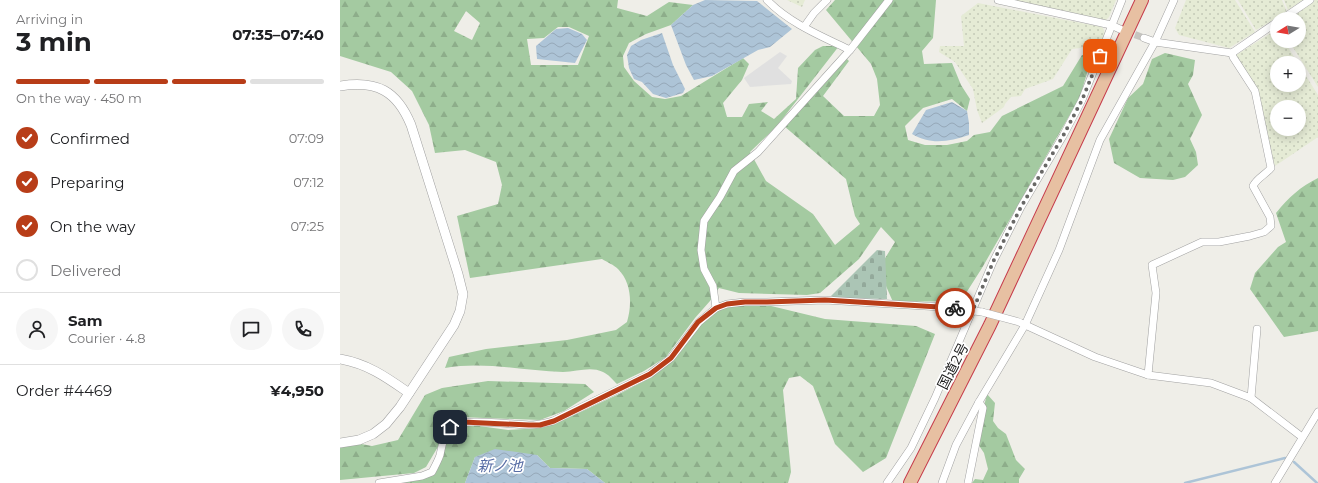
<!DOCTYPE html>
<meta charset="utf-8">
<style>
body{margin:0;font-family:Montserrat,"Noto Sans JP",sans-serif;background:#f6f6f6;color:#202124;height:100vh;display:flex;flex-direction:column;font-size:15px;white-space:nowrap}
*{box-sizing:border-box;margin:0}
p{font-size:13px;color:#757577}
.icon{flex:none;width:22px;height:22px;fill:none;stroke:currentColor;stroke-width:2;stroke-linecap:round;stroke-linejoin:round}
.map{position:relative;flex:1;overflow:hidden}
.sheet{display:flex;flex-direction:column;background:#fff;width:340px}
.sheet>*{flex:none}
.needle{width:26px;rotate:259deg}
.buttons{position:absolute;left:930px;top:12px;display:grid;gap:8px}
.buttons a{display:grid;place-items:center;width:36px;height:36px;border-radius:50%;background:#fff;box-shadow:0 2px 10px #0003;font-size:20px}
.pin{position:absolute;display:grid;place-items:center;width:34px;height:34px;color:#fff;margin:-17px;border-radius:8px;box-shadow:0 2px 6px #0006}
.courier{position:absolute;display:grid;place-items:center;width:40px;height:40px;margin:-20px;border:3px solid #b83d18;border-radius:50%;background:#fff;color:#222;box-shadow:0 1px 5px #0007}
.overview em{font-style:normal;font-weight:700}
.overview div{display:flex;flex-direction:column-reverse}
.overview{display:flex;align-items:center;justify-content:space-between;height:68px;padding:0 16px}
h1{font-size:26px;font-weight:700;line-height:30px}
.bar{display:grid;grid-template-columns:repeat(4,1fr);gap:6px 4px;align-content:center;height:48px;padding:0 16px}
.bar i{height:5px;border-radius:3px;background:#e0e0e0}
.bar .on{background:#b83d18}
.bar p{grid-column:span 4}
.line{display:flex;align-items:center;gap:10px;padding:0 16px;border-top:1px solid #e0e0e0}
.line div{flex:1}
.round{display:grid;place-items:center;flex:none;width:42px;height:42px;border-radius:21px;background:#f6f6f6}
ol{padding:0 16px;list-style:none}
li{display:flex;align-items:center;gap:12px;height:44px}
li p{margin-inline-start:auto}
li .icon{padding:4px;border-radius:50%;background:#b83d18;color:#fff;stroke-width:4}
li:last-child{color:#757577}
li i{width:22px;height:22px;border:2px solid #e0e0e0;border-radius:50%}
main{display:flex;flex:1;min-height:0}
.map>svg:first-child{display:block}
</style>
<main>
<section class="sheet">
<div class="overview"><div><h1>3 min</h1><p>Arriving in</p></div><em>07:35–07:40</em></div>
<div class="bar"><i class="on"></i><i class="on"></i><i class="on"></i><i></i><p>On the way · 450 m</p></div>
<ol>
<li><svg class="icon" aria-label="check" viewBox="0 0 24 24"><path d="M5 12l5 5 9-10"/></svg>Confirmed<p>07:09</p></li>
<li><svg class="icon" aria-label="check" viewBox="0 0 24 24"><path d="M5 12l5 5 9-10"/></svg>Preparing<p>07:12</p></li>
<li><svg class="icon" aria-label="check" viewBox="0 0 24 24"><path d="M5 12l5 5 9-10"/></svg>On the way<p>07:25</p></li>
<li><i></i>Delivered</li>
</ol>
<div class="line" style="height:72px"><a class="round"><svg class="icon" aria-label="person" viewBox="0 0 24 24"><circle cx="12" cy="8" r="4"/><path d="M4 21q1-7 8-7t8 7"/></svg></a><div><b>Sam</b><p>Courier · 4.8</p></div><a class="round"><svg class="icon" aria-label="chat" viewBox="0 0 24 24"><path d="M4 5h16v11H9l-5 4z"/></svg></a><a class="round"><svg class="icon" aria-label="phone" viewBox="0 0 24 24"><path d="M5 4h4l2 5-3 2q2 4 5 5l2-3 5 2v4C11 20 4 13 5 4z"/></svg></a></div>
<div class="line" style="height:52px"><div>Order #4469</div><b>¥4,950</b></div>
</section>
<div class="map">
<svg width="978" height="483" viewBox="0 0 978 483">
<defs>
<pattern id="farmland-dots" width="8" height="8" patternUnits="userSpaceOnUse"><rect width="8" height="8" fill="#e5ebd5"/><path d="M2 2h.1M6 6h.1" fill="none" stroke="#c4c9b7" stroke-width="1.8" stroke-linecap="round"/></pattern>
<pattern id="forest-firs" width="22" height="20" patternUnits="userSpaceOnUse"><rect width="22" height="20" fill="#a4caa1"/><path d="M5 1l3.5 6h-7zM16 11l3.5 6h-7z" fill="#8dad8a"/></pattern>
<pattern id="cemetery-stones" width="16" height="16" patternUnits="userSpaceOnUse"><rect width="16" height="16" fill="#abc5b5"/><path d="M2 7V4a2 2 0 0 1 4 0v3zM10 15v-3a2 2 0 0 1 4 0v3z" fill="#93a99b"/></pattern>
<pattern id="water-waves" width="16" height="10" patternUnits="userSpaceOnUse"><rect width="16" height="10" fill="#adc4d7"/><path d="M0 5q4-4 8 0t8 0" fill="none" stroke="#95a8b8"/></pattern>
</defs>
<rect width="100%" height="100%" fill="#efeee8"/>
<g fill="url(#farmland-dots)" fill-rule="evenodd">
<polygon points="447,0 465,0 462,7"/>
<polygon points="670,0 776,0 769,17 765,21"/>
<polygon points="846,0 895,0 915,32 889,48 839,35 835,28"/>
<polygon points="898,0 942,0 947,12 916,30"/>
<polygon points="944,0 963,0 948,10"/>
<polygon points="975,0 978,0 978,87 949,41 959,41 959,19 950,19"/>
<polygon points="638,3 762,27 764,30 765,35 757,53 748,47 732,49 713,79 685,89 681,96 671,97 665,104 664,107 642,123 637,110 633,89 615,62 599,52 600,46 624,46 621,16"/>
<path d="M937,29V41H944L958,63H937V85H959V65L978,95V137L935,166L915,91L893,57ZM937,107H959V129H937Z"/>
</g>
<g fill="url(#forest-firs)" fill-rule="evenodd">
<path d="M0,0H278L277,8L307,16L329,2L353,5L331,25L306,34L289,43L283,56L284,67L294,81L312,97L325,99L341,96L403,58L409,64L402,80L383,103L387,117H402L409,104L428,102L421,111L434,119L456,99L458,68L475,50L483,46H499L437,126L410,152L426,181L473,214L495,245L520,224L515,216L506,179L444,126L506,58L509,61L483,96L504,116H534L540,105L537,79L531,64L486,10L495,0H596L593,38L582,51L584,64L612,63L621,85L630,99L627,111L612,99L583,108L565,126L568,140L585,145H607L627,141L634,135L650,132L662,116L723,86L742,55L752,56L740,97L642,268L621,301L553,302L546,286L544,260L555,242L541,227L519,259L480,293L467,295L399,293L379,288L370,301L355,318L326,357L304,371L277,384C273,380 268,374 263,372C250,366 237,372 223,372C183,371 145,361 105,368L109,357L146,349L227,340L276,330L287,322C292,305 292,283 278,269C274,265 267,262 262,259L130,278L117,216L158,204L162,185L156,162L125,150L95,153L89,125L72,91L51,72L0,56ZM126,11L140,23L132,40L114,31ZM218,27H229L249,36L238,65H191L187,39L204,38Z"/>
<polygon points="825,53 855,60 853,75 848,84 862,115 850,139 856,152 858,165 845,177 833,180 800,178 774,163 769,139 788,98 803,84 812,59"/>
<path d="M978,178V331L944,337L910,289L915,273L938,247L946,242L936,213C949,197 960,187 978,178Z"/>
<polygon points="406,305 427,305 485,319 576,326 595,334 546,458 523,472 495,444 473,386 460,376 449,378 443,390 451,472 448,483 265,483 247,469 210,468 197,455 135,457 125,483 59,483 94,474 109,434 112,429 117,426 132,425 168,430 201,428 215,424 279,394 312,377 333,360 361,324 378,311 388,306"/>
<polygon points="148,381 245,384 254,392 224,411 200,420 119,417 105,421 99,445 86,467 74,473 0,480 0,440 32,446 58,440 85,395 102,388"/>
<polygon points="647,394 655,403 653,421 658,428 666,434 676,460 685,469 679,479 679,483 632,483 635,479 643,480 648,469 644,453 638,444 642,414"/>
</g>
<polygon fill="url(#cemetery-stones)" points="537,250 545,251 547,299 495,298 491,296"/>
<polygon fill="#e0e0e0" points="440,52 447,56 438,68 452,81 451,84 410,87 404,78"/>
<g fill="url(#water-waves)">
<polygon points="365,0 417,1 452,29 430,47 418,50 372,76 354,80 346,65 331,25 353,5"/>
<polygon points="228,28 242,34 247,40 235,63 197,59 196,46 216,29"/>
<polygon points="322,33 333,65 345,89 343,93 326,98 313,94 302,82 294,79 289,68 287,55 291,46 301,40"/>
<path d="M612,102L627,111L629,123V135C609,142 590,145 572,134L586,110Z"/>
<polygon points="155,449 197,455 210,468 247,469 265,483 125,483 135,457"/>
</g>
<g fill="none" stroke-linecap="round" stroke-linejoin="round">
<g stroke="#adc4d7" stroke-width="2.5">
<polyline points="954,462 977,483"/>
<polyline points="845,483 945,458"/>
</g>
<polyline stroke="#c6c5c0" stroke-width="7" stroke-dasharray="7 3.5" stroke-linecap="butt" points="785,31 804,38"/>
<g stroke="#a1a1a1" stroke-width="8">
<g id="minor">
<path d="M427,0C449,23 481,36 510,50"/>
<polyline points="658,0 771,25 782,30"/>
<polyline points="942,19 970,0"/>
<polyline points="464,27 474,13 487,0"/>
<polyline points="804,38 815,42 892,53 937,22"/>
<polyline points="376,308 373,286 364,269 361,250 364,221 380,197 394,171 418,152 510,50 549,0"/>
<polyline points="681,323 755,357 808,375 871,383 911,398 962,437"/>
<path d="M808,375L816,293L812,265L862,242H879L910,236L924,232L931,226L930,217L913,186C917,178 925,175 931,168L915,91L893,57L892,53"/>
<polyline points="911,398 917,329"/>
<path d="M39,483L82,476L92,472C95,466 98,461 100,455C102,446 103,436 109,429C119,416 172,425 189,425C198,425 205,423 213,421L310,374L331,358L359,322L376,308L387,304L405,302H427L485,300L601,307L642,312"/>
<polyline points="547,483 571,448 595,398 653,262 681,207 723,136 742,100 782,0"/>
<polyline points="602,483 616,445 639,402 685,325 719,250 760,140 815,42 834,0"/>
<polyline points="628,483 643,408 639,402"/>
<polyline points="935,483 978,412"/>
</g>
</g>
<g stroke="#a1a1a1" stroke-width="10">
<g id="tertiary">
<path d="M0,86C37,80 57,91 71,125L118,274L123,294L120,311L114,325L60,407L46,424L33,434L19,440L0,443"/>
<path d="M0,359C28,364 46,377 69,393"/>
</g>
</g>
<g stroke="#c63b4b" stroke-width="14">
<polyline id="trunk" points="570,483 650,325 802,0"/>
</g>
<use href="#minor" stroke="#fff" stroke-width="7"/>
<use href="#tertiary" stroke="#fff" stroke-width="9"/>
<use href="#trunk" stroke="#e7c0a2" stroke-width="12"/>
<g stroke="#a1a1a1" stroke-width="8" stroke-linecap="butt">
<polyline id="minor-bridge" points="642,312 679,322"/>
</g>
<use href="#minor-bridge" stroke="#fff" stroke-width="7"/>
</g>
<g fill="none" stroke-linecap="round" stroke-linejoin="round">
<polyline stroke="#686866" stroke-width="4" stroke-dasharray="0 7.2" points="615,308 633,310 653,262 681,207 723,136 742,100 760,56"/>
<polyline stroke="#b83d18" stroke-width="5" points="110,427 116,424 123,422 189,425 200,425 214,421 310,374 331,358 358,322 376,308 387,304 405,302 427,302 485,300 615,308"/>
</g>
<g text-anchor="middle" stroke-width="3.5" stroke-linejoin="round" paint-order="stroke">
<g font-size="14" fill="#202020" stroke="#fff">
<text transform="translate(613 366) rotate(-63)" y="5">国道2号</text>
</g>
<g font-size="15" font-style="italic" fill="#576ca5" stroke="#fff">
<text x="160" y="471">新ノ池</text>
</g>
</g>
</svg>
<div class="buttons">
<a><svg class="needle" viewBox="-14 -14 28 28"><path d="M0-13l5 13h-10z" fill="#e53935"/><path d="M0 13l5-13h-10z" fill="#757577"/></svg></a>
<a>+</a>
<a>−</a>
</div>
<div class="pin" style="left:760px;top:56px;background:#ea580c"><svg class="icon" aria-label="bag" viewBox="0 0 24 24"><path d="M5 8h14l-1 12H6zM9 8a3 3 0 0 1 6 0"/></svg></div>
<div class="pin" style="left:110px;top:427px;background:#1f2937"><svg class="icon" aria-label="home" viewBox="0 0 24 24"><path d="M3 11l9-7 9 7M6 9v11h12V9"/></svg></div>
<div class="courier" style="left:615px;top:308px"><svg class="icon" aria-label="bike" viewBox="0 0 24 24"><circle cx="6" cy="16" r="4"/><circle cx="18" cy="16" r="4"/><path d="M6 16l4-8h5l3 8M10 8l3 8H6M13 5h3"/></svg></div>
</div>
</main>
